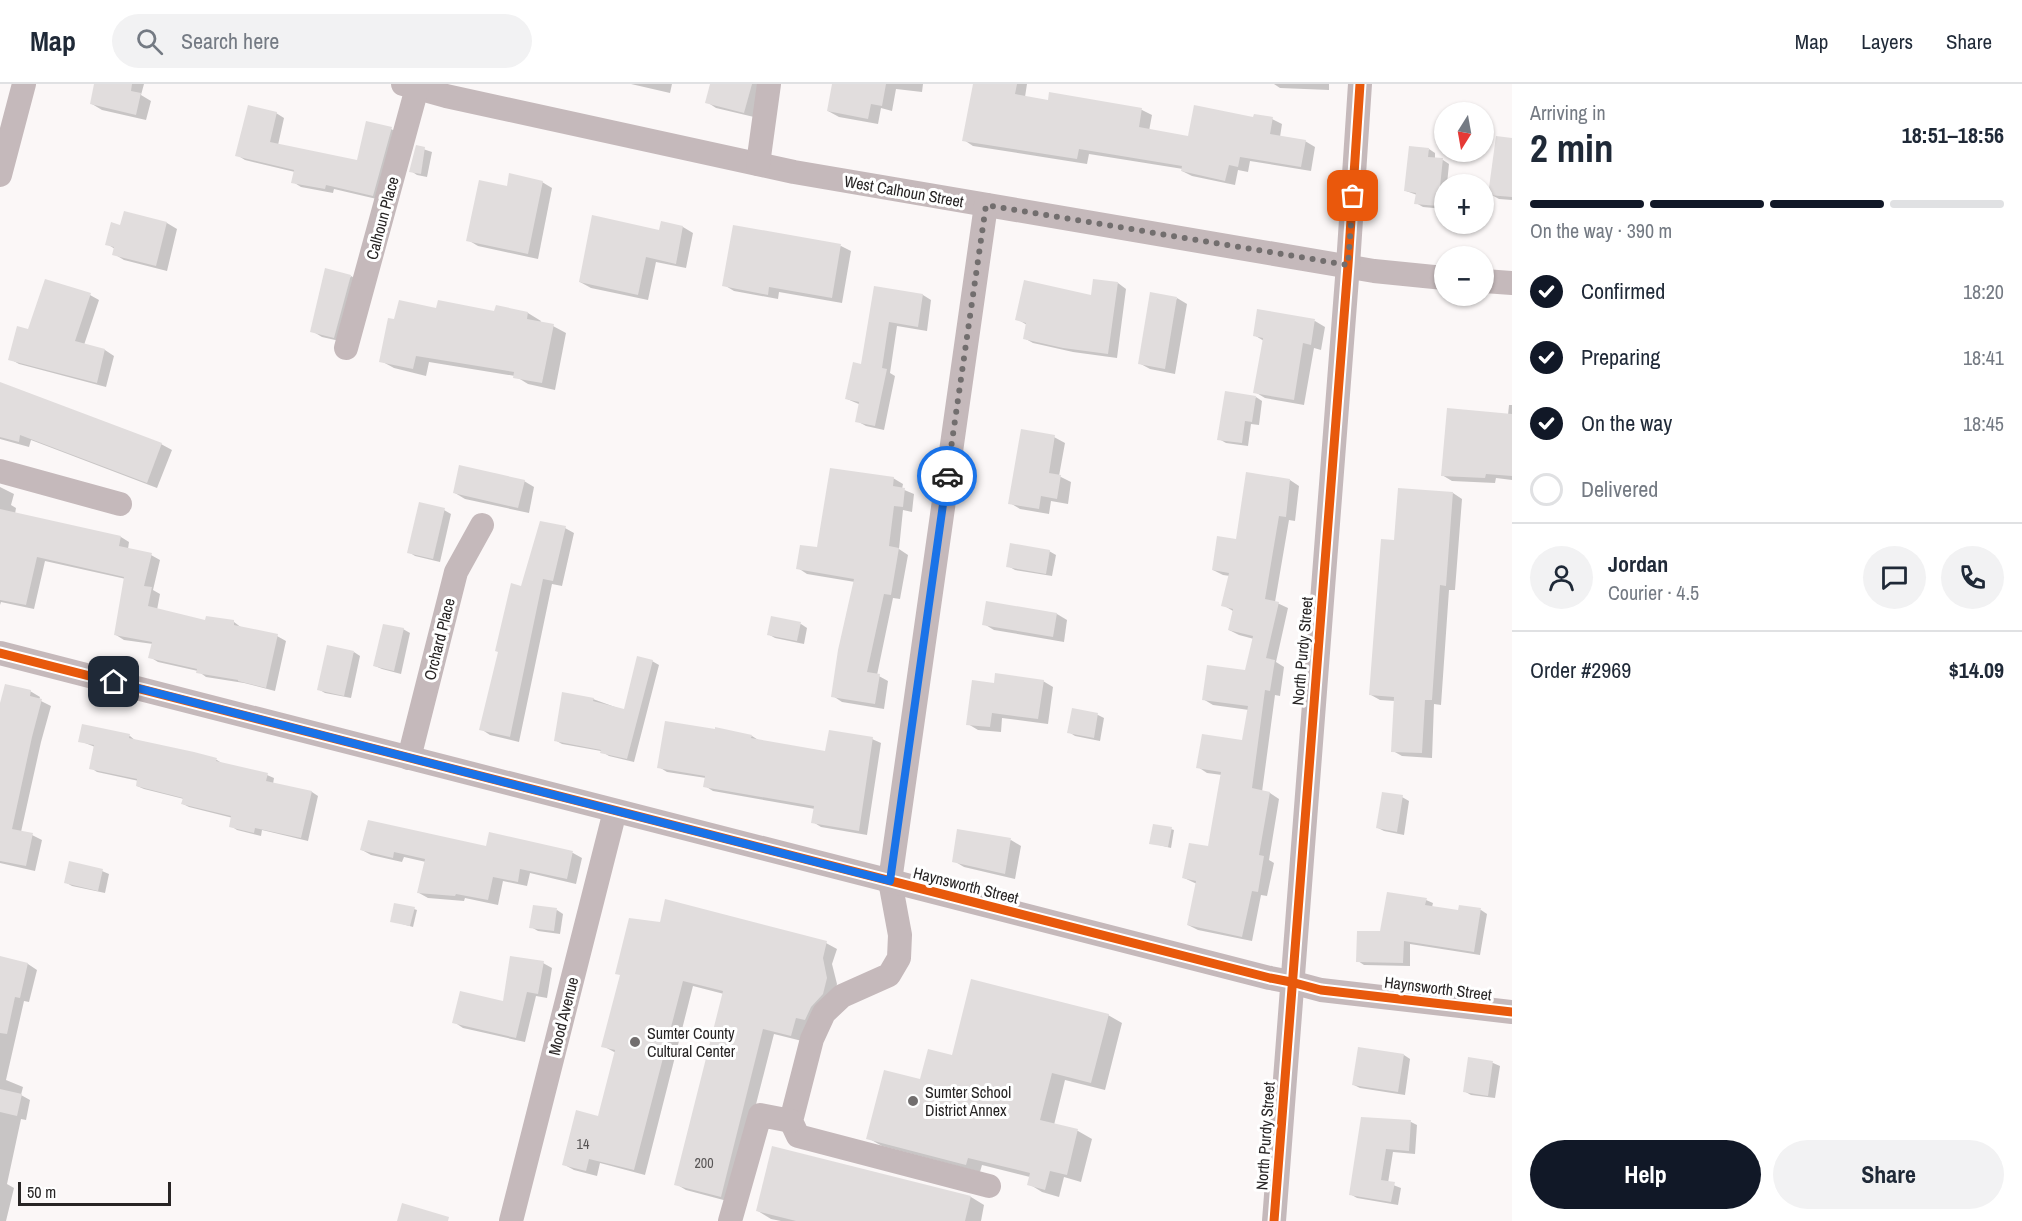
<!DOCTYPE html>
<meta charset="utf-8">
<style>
body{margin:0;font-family:"Archivo Narrow",sans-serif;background:#f2f2f3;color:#1f2937;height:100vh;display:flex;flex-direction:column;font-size:22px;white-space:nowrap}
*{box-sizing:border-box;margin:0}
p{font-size:20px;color:#747a83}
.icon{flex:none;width:33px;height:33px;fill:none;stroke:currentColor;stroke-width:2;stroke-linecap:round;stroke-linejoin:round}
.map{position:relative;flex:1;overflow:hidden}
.drawer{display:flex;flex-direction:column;background:#fff;width:510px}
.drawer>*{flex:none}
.needle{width:39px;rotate:191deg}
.buttons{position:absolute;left:1434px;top:18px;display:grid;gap:12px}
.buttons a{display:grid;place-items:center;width:60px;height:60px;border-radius:50%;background:#fff;box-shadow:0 2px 4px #0004;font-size:30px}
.scale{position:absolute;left:18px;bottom:15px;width:153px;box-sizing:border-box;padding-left:6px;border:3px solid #282525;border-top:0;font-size:16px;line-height:21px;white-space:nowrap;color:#282525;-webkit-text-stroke:4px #fff;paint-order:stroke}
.pin{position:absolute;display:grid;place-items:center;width:51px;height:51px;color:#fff;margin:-26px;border-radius:12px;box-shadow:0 3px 9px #0006}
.courier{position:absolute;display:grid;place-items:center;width:60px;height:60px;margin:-30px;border:4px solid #1a73e8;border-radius:50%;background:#fff;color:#222;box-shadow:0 2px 8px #0007}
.summary em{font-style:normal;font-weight:700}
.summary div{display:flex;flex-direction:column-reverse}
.summary{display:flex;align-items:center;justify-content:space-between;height:102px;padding:0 18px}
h1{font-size:39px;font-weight:700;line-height:45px}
.bar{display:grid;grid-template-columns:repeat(4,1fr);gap:9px 6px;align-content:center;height:72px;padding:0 18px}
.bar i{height:8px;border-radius:4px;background:#e0e1e3}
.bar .selected{background:#111827}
.bar p{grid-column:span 4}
.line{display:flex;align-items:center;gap:15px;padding:0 18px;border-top:2px solid #e0e1e3}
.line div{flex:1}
.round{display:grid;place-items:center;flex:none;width:63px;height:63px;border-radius:32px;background:#f2f2f3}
ol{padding:0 18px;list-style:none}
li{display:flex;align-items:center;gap:18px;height:66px}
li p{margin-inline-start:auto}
li .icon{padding:6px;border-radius:50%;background:#111827;color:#fff;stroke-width:4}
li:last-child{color:#747a83}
li i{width:33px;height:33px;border:3px solid #e0e1e3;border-radius:50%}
.cta{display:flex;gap:12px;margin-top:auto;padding:12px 18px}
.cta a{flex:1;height:69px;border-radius:36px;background:#111827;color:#fff;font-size:24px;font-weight:700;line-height:69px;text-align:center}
.cta a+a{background:#f2f2f3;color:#1f2937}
header{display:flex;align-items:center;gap:36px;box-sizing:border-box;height:84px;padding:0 30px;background:#fff;border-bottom:2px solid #e0e1e3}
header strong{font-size:28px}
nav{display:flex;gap:33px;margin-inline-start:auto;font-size:21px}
.search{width:420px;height:54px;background:#f2f2f3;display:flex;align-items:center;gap:15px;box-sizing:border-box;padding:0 21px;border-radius:33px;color:#747a83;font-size:22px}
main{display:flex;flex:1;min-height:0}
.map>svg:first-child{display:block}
</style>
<header>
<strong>Map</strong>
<div class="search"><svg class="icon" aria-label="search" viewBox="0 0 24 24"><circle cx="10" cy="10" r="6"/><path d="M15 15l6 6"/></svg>Search here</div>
<nav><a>Map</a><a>Layers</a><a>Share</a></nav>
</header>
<main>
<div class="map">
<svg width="1512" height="1137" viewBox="0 0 1512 1137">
<rect width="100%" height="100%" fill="#fbf7f7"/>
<g fill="#0003">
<polygon points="96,0 144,0 141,11 151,17 146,36 102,26 92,20"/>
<polygon points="631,0 672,0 670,9"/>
<polygon points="712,0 762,0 754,33 716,24 707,18"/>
<polygon points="833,0 923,0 922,8 896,5 892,27 881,24 878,40 839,33 828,27"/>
<polygon points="974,0 1027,0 1025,13 1049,18 1051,10 1142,26 1152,31 1149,47 1189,54 1254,35 1272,35 1282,40 1280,53 1305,57 1315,63 1311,87 1250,77 1248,88 1238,86 1235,101 1192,92 1182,87 1183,85 1089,70 1087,80 973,62 964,56"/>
<polygon points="1274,0 1329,0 1329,6 1280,4"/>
<polygon points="276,29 284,34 278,61 358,78 391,45 399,49 381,116 334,105 333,109 301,103 293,98 295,88 245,76 237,71"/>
<polygon points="1512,56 1512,116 1499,115 1490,110"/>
<polygon points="417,63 432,68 427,93 417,91 411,87"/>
<polygon points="1429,65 1435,69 1435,75 1443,76 1449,80 1447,100 1444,100 1444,125 1423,123 1416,119 1417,111 1406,107"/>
<polygon points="542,98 552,104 538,175 478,162 468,156 508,104"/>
<polygon points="167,139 177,145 167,187 124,176 114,170 115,165 107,160 121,142"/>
<polygon points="662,139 683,143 693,149 686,184 656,178 648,216 591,204 580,198 661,147"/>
<polygon points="841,162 851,167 842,219 779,208 778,215 734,207 724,201"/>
<polygon points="351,192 361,198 344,258 322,253 312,247"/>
<polygon points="1118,199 1126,205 1117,274 1073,268 1033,259 1024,254 1027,241 1017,235 1092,213"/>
<polygon points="875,204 923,211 931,216 927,247 897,242 890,289 895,292 884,346 866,342 857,337 861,321 847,315 863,282"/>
<polygon points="90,211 99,216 84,261 105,266 114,272 106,303 19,280 10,275 29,247"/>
<polygon points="1177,214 1187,220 1175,290 1150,285 1139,279"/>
<polygon points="497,223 528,229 541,237 540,239 553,242 566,249 555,306 528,300 515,292 429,278 426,292 394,284 381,277 395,237 438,226 495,229"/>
<polygon points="1315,237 1325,243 1321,266 1314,264 1304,321 1265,314 1255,308 1264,257 1254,251"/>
<polygon points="0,301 161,360 172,366 157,404 31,356 29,363 0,355"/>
<polygon points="1256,313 1262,317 1259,341 1251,340 1248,362 1226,359 1219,355"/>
<polygon points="1509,321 1512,321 1512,396 1496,394 1495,399 1452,397 1442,391 1508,331"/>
<polygon points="1054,353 1065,359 1059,392 1071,398 1068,420 1051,417 1049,430 1020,425 1010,419"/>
<polygon points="893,394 903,400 902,405 914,410 912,428 903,426 899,465 908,471 900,515 893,514 877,591 888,597 884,625 842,618 833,612 855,498 807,490 798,484"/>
<polygon points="1290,396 1299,402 1295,437 1289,436 1275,518 1288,524 1276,578 1284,583 1280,612 1275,611 1262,708 1270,709 1279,715 1269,776 1274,779 1267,812 1261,811 1252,857 1198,846 1188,841 1197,800 1184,794 1209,764 1222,691 1207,689 1198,683 1243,658 1249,626 1213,621 1203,615 1246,588 1254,555 1239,551 1229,546 1233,527 1223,521 1230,492 1223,491 1213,486"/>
<polygon points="524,397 534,403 529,429 465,415 455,409"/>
<polygon points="0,403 14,410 11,421 16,424 15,430 121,453 129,458 128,465 151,471 160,476 153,506 160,510 157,526 206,538 234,538 242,544 277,552 286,557 275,607 244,599 206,593 198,587 158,578 150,573 153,560 124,556 116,551 126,495 45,477 34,525 1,518 0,521"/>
<polygon points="1453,409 1462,415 1455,506 1449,506 1441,621 1434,620 1432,674 1402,672 1393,667 1395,617 1380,616 1371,611 1395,458"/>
<polygon points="444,426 451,430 440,478 415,472 409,468"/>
<polygon points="565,444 574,449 562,502 552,500 519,658 490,651 481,645 522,504"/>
<polygon points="1049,467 1056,471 1052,492 1015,486 1008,482"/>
<polygon points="987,519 1057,530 1067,536 1064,558 994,546 984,540"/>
<polygon points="801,540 807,544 804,560 775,554 768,550"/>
<polygon points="403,545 410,549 401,590 382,585 375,582"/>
<polygon points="354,568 360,572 351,614 325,609 318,605"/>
<polygon points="652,577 659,581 634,678 609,672 601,667 562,660 555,656 593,615 626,627"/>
<polygon points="1043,597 1053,603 1048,640 1002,634 1001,648 978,646 968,640"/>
<polygon points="30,607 40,613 39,616 51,622 41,658 21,748 32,751 42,756 35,787 0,779 0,625"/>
<polygon points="1073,626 1098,631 1104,634 1100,657 1075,652 1069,648"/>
<polygon points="83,642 130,652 136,657 217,676 223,680 267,691 274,694 273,700 312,708 318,712 308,757 262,746 261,752 237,746 231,742 233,734 189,723 183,720 184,715 144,705 137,702 139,697 97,688 91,684 95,663 80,657"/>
<polygon points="752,652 760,657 827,668 872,655 881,659 867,751 821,743 813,738 815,725 713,707 705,702 706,694 667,688 659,683"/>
<polygon points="1402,713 1409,717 1404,751 1384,747 1378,744"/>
<polygon points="1171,745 1174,746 1171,764 1151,759"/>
<polygon points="1011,756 1021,762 1015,795 964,783 954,777"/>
<polygon points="487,764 573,769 582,774 576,800 530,789 527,802 503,797 498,821 465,814 464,817 428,814 419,809 426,778 404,773 402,778 371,771 362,766"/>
<polygon points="102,787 109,790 105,809 72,802 65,798"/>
<polygon points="1426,816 1433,819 1432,823 1460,828 1481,826 1487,830 1480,871 1410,860 1410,882 1364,881 1358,877"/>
<polygon points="414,825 417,826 413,843 395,838"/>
<polygon points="557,826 563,830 560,850 538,847 531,843"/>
<polygon points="826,859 837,865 832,880 837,900 833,916 802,957 774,950 731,1118 686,1106 676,1100 724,910 693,902 645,1091 600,1079 597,1092 574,1086 563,1080 599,1034 616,969 603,962 621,892"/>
<polygon points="0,874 28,880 37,886 29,918 24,917 6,996 23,1003 21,1011 30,1016 26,1036 21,1035 7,1100 14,1104 6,1137 0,1137"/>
<polygon points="543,879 552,884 547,914 536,912 525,958 463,944 454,938 504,918"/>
<polygon points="1108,931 1122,939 1105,1006 1065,996 1054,1041 1078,1047 1092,1055 1081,1098 1064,1093 1059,1113 1042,1108 1029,1100 1030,1093 982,1081 980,1088 882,1062 868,1054 921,997 953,973"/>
<polygon points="1404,971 1410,975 1405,1011 1360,1004 1354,1001"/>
<polygon points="1469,975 1493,979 1500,982 1495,1014 1471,1011 1464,1007"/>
<polygon points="1362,1034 1411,1038 1417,1041 1415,1070 1393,1068 1388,1099 1401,1104 1398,1121 1357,1114 1350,1110"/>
<polygon points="971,1113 984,1121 981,1137 781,1137 771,1135 758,1127"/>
</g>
<g fill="#e1dddd">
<polygon points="94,0 132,0 131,7 141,9 136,31 90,20"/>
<polygon points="710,0 752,0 744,29 705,19"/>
<polygon points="832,0 886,0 882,22 871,20 868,35 827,27"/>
<polygon points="973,0 1017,0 1015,10 1048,16 1049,8 1142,24 1139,43 1188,52 1194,21 1253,33 1254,30 1273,33 1270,50 1306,56 1301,83 1240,73 1238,83 1229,81 1225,97 1181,87 1182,82 1079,65 1077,75 962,57"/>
<polygon points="248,21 277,28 270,58 357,76 366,37 392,43 373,112 326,101 325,105 291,99 294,86 235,72"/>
<polygon points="1496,52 1512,54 1512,113 1488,111"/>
<polygon points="416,61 425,63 421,90 409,88"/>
<polygon points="1409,62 1429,64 1428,73 1443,74 1438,122 1414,120 1416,109 1404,107"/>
<polygon points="509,89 543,97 528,170 466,157 479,96 507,102"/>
<polygon points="124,127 167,138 156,182 112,171 114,163 105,161 111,138 120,141"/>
<polygon points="592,131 659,146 661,137 683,142 676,180 646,173 638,211 579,198"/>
<polygon points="733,141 841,160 832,214 769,203 768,211 722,202"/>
<polygon points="325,184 351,191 334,254 310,248"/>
<polygon points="45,195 91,209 75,257 105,265 97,299 8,276 17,242 28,245"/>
<polygon points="1093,195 1118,198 1108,270 1063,264 1023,255 1026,239 1015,236 1024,196 1091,211"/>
<polygon points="874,202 923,210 918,243 889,238 882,284 887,285 875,342 855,338 859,318 845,315 853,278 861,280"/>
<polygon points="1150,208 1177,213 1165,285 1138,280"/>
<polygon points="399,216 436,224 438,216 494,227 496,221 528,228 527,235 554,240 542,299 513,294 514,288 416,272 413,285 379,278 388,234 394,235"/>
<polygon points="1257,225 1315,235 1311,261 1303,259 1294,316 1253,309 1263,254 1253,252"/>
<polygon points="0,298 162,359 147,399 20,351 19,358 0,353"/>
<polygon points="1225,307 1256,312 1252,338 1245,337 1242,359 1217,356"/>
<polygon points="1447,324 1512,330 1512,392 1486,390 1485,394 1441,392"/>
<polygon points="1021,345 1055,351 1049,389 1061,391 1057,415 1041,412 1039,425 1008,420"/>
<polygon points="459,381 525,396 518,424 453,409"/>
<polygon points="830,384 894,393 893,402 905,404 903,423 894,422 889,462 899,464 891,511 884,510 867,588 880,590 875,620 831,613 838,566 854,495 796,485 800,461 817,463"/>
<polygon points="1246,388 1290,395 1286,433 1279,432 1265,515 1279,518 1266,574 1275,576 1270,607 1265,606 1252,704 1270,708 1259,771 1264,772 1258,808 1252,807 1242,853 1187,841 1196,797 1182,794 1189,759 1208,762 1221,688 1196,684 1202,650 1242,656 1248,622 1202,616 1207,581 1245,586 1253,552 1228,546 1233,525 1221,522 1229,489 1212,486 1217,452 1236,455"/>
<polygon points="1398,404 1453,408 1446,502 1440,501 1432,616 1425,616 1422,669 1391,668 1394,613 1369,611 1381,455 1394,456"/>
<polygon points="419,418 445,424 433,475 407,469"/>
<polygon points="0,425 121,452 119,462 152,469 144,502 152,503 148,522 205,536 206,532 234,536 234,541 278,550 266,604 238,597 238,596 196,589 197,585 148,574 152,558 114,551 124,493 37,473 26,521 0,516"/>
<polygon points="540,437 566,442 553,497 543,495 510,653 479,646 498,568 495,567 511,499 521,502"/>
<polygon points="1010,459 1050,466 1046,490 1006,483"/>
<polygon points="986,517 1057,529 1053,553 982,541"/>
<polygon points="771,532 801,538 797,557 767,551"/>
<polygon points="383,540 404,544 394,587 373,582"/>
<polygon points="327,561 354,567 344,612 317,606"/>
<polygon points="637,572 653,576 627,675 600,669 601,666 554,657 562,608 594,614 593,617 624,625"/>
<polygon points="995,589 1044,596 1038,635 992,629 990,643 966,641 972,596 994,599"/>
<polygon points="5,600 31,606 30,612 42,615 32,653 12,745 33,749 26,782 0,777 0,619"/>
<polygon points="1072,624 1098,629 1094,654 1067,649"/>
<polygon points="665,637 715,645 715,643 752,651 751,654 825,667 829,646 873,653 859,747 811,739 814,722 703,703 705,692 657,684"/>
<polygon points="82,640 130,650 129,654 194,668 217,674 216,677 268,689 266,697 312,707 301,754 255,744 254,749 229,743 231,732 181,720 183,714 136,702 137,695 89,685 94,661 78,658"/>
<polygon points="1382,708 1403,711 1397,748 1376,744"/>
<polygon points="368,736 486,762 489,748 573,767 567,795 520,785 518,798 493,793 488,816 456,810 455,812 417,809 425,775 394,768 393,774 360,766"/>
<polygon points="1153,740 1172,743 1168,763 1149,760"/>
<polygon points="957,745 1011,754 1005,790 952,778"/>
<polygon points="69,777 103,785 98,807 64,799"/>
<polygon points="1387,808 1427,814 1425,821 1458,826 1459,821 1481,824 1474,868 1404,857 1403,879 1356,878 1357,847 1380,847"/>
<polygon points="665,815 827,857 823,874 827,894 823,910 811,923 805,936 796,934 791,952 763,945 721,1113 674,1101 723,907 683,897 634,1086 589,1075 586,1087 562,1081 576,1026 598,1032 615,966 601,963 620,891 615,890 629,834 660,838"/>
<polygon points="394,819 415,823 410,842 390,838"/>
<polygon points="533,821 557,824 554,847 529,844"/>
<polygon points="0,872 28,879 20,914 15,913 7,950 0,949"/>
<polygon points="510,872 544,877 538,910 527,908 516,954 452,939 460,907 503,917"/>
<polygon points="971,895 1109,930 1091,999 1052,989 1040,1036 1078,1045 1067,1091 1050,1087 1045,1106 1027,1101 1030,1089 968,1074 966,1081 866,1055 884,986 920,995 928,965 952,971"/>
<polygon points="1358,963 1404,970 1398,1008 1352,1001"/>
<polygon points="1468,973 1493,977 1488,1012 1463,1008"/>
<polygon points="0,1005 22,1010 17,1032 0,1028"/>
<polygon points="1361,1033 1411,1036 1409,1067 1386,1065 1381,1096 1395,1098 1391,1118 1349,1111"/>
<polygon points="772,1062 971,1112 965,1137 796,1137 756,1127"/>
<polygon points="402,1119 449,1133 448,1137 397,1137"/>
</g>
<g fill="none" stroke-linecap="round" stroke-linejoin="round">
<g stroke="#c5b9bb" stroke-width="24">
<polyline points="403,0 446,12 794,88 1374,187 1444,194"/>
<polyline points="758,80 769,0"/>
<polyline points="0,91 24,0"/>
<polyline points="986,121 890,797 900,851 899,874 889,891 842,912 824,929 812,955 791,1037 798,1052 989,1102"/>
<polyline points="1484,197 1512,199"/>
<polyline points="346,264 417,4"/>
<polyline points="0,387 120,420"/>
<polyline points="0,569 1270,894 1291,898 1321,906 1512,928"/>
<polyline points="409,674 456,488 482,441"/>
<polyline points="511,1137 615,727"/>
<polyline points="730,1137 760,1031 791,1037"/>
<polyline points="1274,1137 1348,181 1360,0"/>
</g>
<g stroke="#fff" stroke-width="13">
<g id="cycleway">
<polyline points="0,569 1270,894 1291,898 1321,906 1512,928"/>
<polyline points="1274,1137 1348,181 1360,0"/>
</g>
</g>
<use href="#cycleway" stroke="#e8590c" stroke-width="9"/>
</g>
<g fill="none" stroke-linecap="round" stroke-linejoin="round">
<polyline stroke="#726e6e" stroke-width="6" stroke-dasharray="0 10.8" points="947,392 986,121 1348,181 1353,112"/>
<polyline stroke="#1a73e8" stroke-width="8" points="114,598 890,797 947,392"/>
</g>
<g fill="#726e6e" stroke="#fff" stroke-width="2">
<circle cx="635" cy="958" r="6"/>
<circle cx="913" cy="1017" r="6"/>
</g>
<g text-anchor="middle" stroke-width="6" stroke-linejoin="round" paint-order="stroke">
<g font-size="14" fill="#585555">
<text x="583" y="1065">14</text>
<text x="704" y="1084">200</text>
</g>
<g font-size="16" fill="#282525" stroke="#fff">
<text transform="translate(904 107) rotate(10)" y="6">West Calhoun Street</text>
<text transform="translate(382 134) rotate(-75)" y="6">Calhoun Place</text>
<text transform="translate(439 555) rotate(-76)" y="6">Orchard Place</text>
<text transform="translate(1302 567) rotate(-85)" y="6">North Purdy Street</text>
<text transform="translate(966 801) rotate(14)" y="6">Haynsworth Street</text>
<text transform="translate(1438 904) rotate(7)" y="6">Haynsworth Street</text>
<text transform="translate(563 932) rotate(-76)" y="6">Mood Avenue</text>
<text transform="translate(1265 1052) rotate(-86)" y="6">North Purdy Street</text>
</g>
<g font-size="16" fill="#282525" stroke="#fff" text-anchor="start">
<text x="647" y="955">Sumter County<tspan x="647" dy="18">Cultural Center</tspan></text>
<text x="925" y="1014">Sumter School<tspan x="925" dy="18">District Annex</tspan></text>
</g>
</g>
</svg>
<div class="buttons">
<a><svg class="needle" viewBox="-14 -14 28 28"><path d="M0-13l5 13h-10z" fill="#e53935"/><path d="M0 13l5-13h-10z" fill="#747a83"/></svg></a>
<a>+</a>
<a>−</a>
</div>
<div class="scale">50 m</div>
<div class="pin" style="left:1353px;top:112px;background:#ea580c"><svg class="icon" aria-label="bag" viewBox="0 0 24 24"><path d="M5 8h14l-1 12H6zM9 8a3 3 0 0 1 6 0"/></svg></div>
<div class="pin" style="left:114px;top:598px;background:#1f2937"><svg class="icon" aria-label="home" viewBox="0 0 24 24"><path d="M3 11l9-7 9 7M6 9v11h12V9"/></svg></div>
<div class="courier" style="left:947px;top:392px"><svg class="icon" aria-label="car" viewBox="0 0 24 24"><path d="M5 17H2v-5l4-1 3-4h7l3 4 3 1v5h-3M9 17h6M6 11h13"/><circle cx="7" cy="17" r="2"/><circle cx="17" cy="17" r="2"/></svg></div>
</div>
<section class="drawer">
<div class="summary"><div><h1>2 min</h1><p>Arriving in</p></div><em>18:51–18:56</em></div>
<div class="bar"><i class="selected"></i><i class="selected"></i><i class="selected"></i><i></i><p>On the way · 390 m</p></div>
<ol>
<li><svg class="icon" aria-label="check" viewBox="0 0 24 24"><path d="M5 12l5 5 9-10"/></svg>Confirmed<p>18:20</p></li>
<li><svg class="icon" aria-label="check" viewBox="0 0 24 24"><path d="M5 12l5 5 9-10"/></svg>Preparing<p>18:41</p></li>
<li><svg class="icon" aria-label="check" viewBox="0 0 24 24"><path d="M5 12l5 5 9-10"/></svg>On the way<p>18:45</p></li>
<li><i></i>Delivered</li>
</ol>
<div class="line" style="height:108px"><a class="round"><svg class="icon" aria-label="person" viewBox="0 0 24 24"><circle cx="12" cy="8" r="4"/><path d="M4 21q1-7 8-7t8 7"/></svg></a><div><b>Jordan</b><p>Courier · 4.5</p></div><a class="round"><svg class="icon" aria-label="chat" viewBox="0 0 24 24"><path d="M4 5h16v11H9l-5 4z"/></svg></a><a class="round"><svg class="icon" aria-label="phone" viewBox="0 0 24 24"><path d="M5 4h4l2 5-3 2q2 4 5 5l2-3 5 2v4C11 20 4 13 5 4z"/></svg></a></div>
<div class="line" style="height:78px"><div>Order #2969</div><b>$14.09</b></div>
<div class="cta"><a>Help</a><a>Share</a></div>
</section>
</main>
